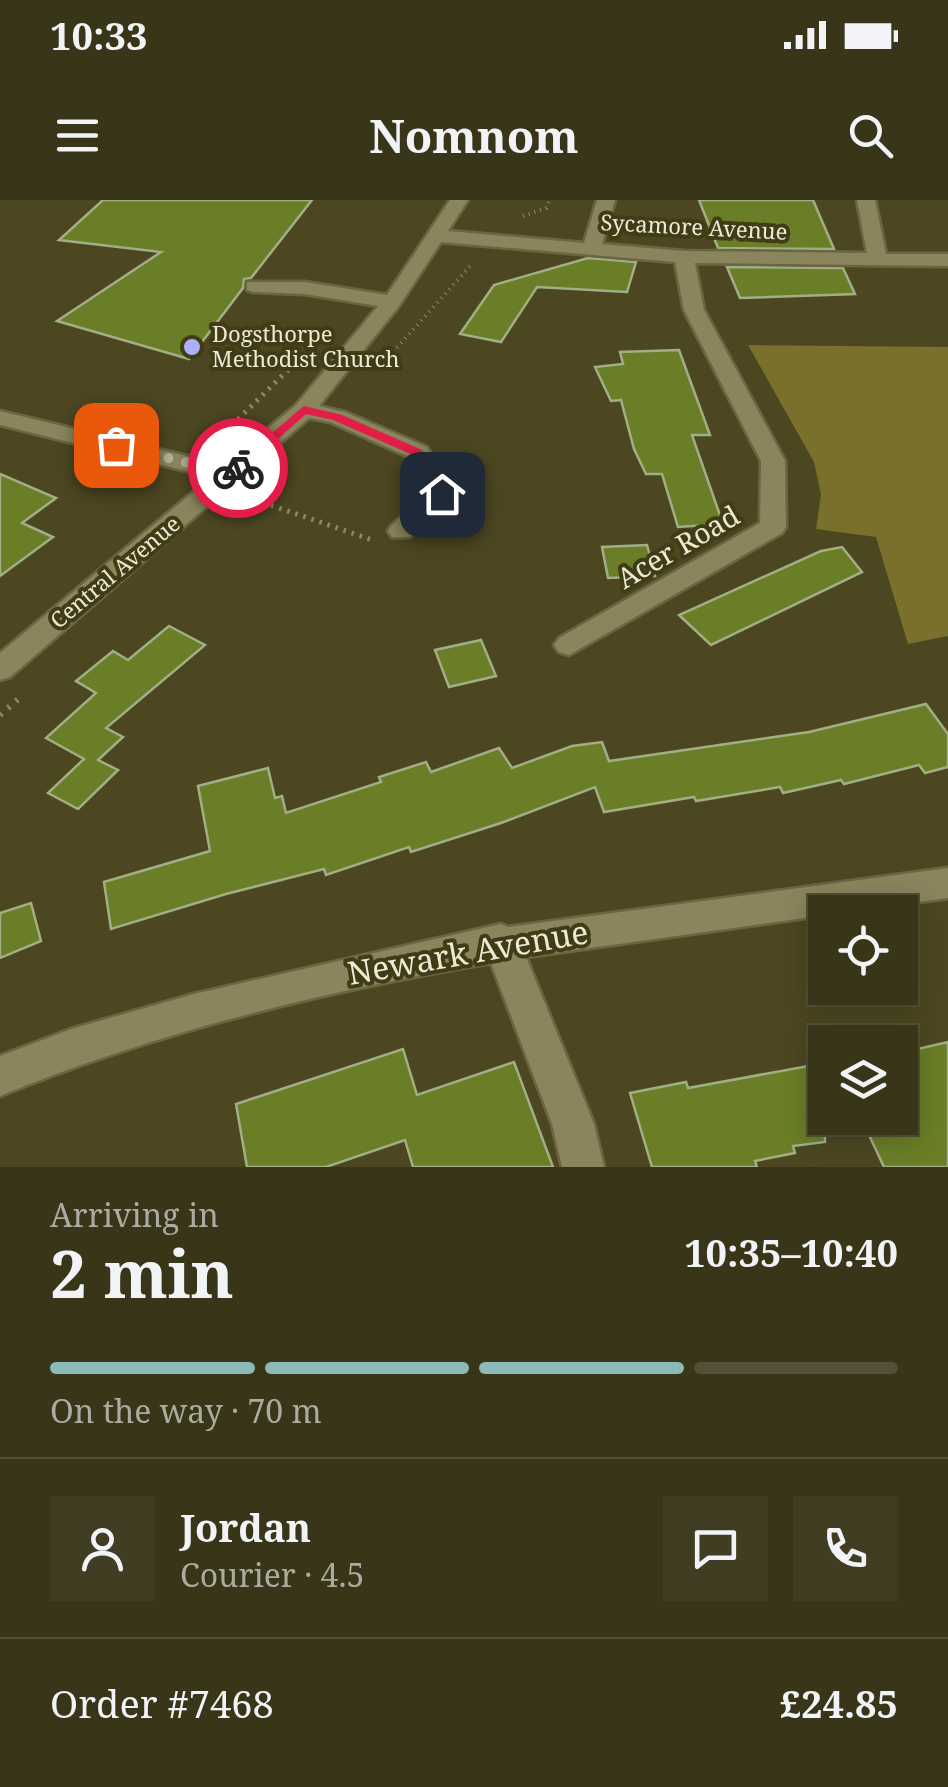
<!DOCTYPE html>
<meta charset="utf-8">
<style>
body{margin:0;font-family:"Noto Serif",serif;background:#403d22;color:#f1f3f6;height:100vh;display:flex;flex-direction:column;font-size:38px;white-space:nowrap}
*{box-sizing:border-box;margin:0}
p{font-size:32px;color:#ababa2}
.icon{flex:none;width:55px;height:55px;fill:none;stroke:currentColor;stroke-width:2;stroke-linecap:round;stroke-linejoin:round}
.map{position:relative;height:967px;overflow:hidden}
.details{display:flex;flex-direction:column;background:#393519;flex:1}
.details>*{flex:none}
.controls{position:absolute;left:808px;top:695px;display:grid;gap:20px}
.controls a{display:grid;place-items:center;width:110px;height:110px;border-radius:0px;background:#393519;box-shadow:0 5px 25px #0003,0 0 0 2px #535038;font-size:50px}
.pin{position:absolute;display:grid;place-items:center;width:85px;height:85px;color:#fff;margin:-42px;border-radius:20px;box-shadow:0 5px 15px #0006}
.courier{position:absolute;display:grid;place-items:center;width:100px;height:100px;margin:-50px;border:8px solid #e11d48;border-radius:50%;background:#fff;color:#222;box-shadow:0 2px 12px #0007}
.head em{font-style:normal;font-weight:700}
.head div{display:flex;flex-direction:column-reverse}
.head{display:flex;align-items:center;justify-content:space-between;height:170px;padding:0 50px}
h1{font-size:65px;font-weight:700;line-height:75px}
.bar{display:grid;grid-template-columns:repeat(4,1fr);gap:15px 10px;align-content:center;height:120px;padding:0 50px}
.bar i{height:12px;border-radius:8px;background:#535038}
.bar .selected{background:#8bbbb9}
.bar p{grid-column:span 4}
.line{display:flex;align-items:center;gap:25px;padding:0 50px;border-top:2px solid #535038}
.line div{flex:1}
.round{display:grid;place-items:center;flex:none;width:105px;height:105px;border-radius:0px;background:#403d22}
.status{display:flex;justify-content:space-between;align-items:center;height:70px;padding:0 50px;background:#393519;direction:ltr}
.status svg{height:28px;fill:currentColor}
header{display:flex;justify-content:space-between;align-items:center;height:130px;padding:0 50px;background:#393519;font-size:45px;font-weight:700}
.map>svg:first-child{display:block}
</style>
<div class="status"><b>10:33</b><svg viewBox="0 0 49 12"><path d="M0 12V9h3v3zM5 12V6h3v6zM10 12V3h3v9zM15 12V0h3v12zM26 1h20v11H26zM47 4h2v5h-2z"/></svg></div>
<header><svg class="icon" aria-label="menu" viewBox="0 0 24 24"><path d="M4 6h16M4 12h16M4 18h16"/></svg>Nomnom<svg class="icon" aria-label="search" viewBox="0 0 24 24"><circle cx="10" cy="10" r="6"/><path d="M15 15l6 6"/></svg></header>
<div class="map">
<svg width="948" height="967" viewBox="0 0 948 967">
<rect width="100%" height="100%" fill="#4c4721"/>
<polygon fill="#79702b" points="748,145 948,147 948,436 908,444 876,337 816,329 821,295 814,262"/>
<g fill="#697e26" stroke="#a1ae86" stroke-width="2.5">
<polygon points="103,0 312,0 251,78 244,79 243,88 189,159 57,121 161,52 59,40"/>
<polygon points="699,0 813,0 834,49 718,48"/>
<polygon points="588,58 636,62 627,92 537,87 501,142 460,134 494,85"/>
<polygon points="727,67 843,68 855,94 740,98"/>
<polygon points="679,150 710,235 692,235 723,324 678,327 662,274 646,274 634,249 621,200 611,201 595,167 623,164 620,152"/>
<polygon points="0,274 56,298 22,323 53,337 0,376"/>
<polygon points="647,345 655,376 608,378 602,347"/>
<polygon points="842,347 862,372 711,445 679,415 821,351"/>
<polygon points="169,426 205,445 106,528 123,537 98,560 118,570 78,609 48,593 84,559 46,538 96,493 76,481 113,451 128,460"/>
<polygon points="481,440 496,476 449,487 435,450"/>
<polygon points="926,504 948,534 948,567 925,573 919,565 844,584 841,580 783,593 780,587 696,601 694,597 604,612 595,587 501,623 411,652 409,647 326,675 324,669 226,694 111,729 104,682 210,651 198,586 268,568 275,598 282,596 286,613 381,582 379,577 426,562 431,572 499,548 512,568 572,546 602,542 609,561 809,532"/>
<polygon points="31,703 41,741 0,758 0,713"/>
<polygon points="948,842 948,967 884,967 861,918 900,918 900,853"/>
<polygon points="403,849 417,895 514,862 553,967 413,967 405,940 326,967 247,967 236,904"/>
<polygon points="825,863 825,942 793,946 795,953 755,961 757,967 652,967 630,893 686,882 688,888"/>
</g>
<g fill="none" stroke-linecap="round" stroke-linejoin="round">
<g stroke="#6a6643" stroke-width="5">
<g id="minor">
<polygon points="450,0 468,0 448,31 584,43 597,0 615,0 602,44 684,51 867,53 857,0 875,0 886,54 948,54 948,66 695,63 704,110 785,261 786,327 782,333 569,455 559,452 554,445 559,438 760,323 761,261 684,110 675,62 441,42 399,106 319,206 345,212 427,247 455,294 451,300 410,337 392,337 388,331 392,325 429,292 409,257 330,222 309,218 10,477 0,480 0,453 211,277 0,225 0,211 224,265 296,205 378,106 305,94 254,92 247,90 247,82 305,82 387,95"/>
<path d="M948,668V698L526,757L594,924L604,967H562L552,924L491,763C324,791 156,832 0,896V856L71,829L194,794L501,724L508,727Z"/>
</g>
</g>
<g stroke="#8c8869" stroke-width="4" stroke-dasharray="1 5" stroke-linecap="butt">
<polyline points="523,16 546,8 550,0"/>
<polyline points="393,152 472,64"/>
<polyline points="287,170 321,137"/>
</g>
<g stroke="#8c8869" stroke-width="5" stroke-dasharray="2.5 6" stroke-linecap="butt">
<polyline points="220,237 290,168"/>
<polyline points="247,297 372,340"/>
</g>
<polyline stroke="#8c8869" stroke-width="6" stroke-dasharray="2.5 8" stroke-linecap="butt" points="0,515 22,496"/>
<use href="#minor" fill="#8a855d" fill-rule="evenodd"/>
</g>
<polygon fill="#e11d48" points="304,206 342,215 422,250 449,294 437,297 413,255 333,220 306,214 242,271 233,271 233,266"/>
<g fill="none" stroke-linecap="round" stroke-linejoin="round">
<polyline stroke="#b4b196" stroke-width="10" stroke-dasharray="0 18" points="116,245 231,274 238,268"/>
</g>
<circle fill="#acaffb" stroke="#423c16" stroke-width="4" cx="192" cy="147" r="10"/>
<g text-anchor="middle" stroke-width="8" stroke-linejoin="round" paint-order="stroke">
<g font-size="22" fill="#ecead5" stroke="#423c16">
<text transform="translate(694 27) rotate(3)" y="8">Sycamore Avenue</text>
<text transform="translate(115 372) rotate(-40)" y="8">Central Avenue</text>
</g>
<g font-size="22" fill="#ecead5" stroke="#423c16" text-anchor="start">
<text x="212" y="142">Dogsthorpe<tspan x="212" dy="25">Methodist Church</tspan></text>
</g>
<g font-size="28" fill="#ecead5" stroke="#423c16">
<text transform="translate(678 347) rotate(-30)" y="10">Acer Road</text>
</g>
<g font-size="32" fill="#ecead5" stroke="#423c16">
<text transform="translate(468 753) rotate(-10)" y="11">Newark Avenue</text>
</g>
</g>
</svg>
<div class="controls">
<a><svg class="icon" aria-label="locate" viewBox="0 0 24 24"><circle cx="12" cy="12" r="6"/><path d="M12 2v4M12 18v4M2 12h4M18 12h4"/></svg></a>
<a><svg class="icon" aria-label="layers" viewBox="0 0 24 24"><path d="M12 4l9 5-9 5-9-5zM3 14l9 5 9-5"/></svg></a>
</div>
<div class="pin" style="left:116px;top:245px;background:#ea580c"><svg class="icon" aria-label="bag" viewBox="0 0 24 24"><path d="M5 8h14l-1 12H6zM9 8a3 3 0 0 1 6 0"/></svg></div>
<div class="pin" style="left:442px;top:294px;background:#1f2937"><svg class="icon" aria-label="home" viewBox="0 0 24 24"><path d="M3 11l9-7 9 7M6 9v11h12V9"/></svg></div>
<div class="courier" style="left:238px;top:268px"><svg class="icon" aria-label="bike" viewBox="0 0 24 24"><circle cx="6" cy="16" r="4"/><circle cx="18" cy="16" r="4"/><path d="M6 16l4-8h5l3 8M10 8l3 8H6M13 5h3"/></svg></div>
</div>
<section class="details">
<div class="head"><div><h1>2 min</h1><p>Arriving in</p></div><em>10:35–10:40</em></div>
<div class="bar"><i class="selected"></i><i class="selected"></i><i class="selected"></i><i></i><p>On the way · 70 m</p></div>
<div class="line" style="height:180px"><a class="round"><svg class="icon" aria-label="person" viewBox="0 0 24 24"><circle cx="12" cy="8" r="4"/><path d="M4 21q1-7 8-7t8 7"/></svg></a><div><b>Jordan</b><p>Courier · 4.5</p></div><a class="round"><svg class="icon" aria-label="chat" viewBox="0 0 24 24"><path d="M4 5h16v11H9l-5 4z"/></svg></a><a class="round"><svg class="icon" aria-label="phone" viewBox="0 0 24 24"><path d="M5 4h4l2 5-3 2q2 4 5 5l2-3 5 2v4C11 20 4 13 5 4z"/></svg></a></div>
<div class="line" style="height:130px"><div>Order #7468</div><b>£24.85</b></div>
</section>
